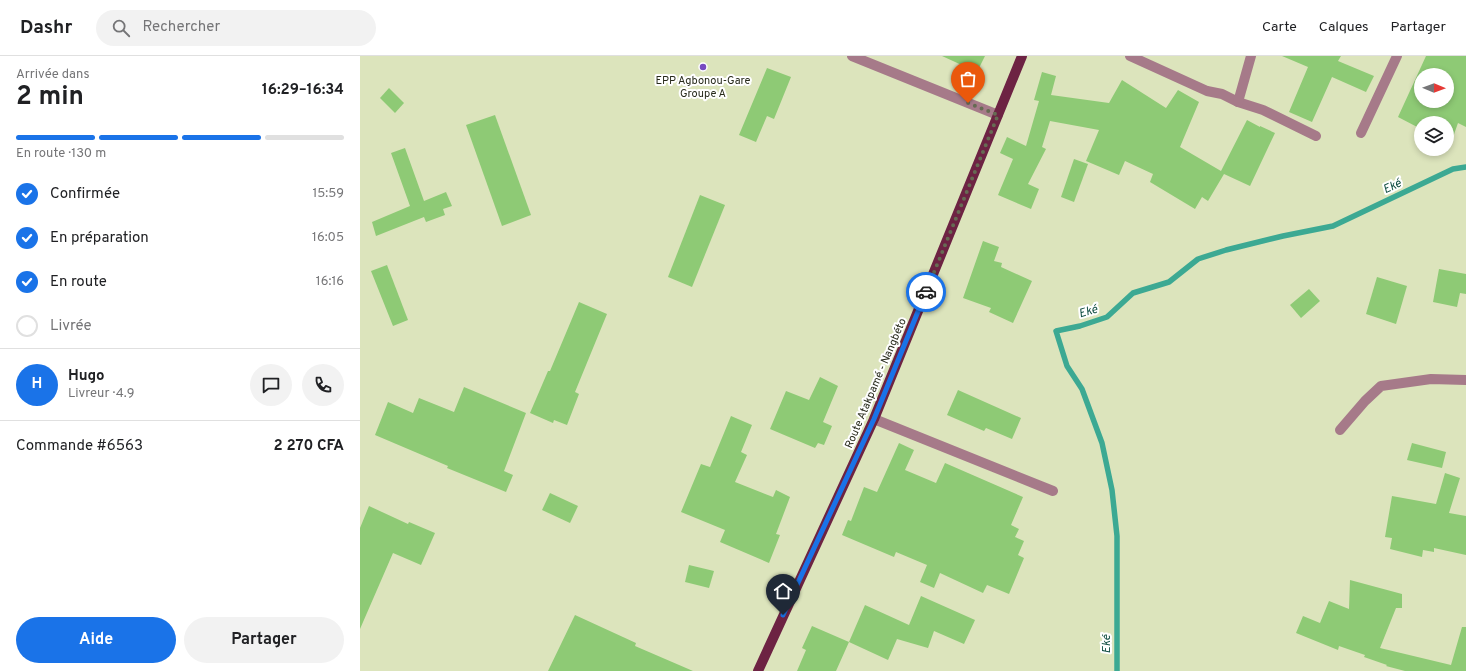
<!DOCTYPE html>
<html lang="fr">
<head>
<meta charset="utf-8">
<style>
	body { margin:0; font-family:Overpass,sans-serif; background:#f2f2f2; color:#202124; height:100vh; display:flex; flex-direction:column; font-size:15px; white-space:nowrap }
	* { box-sizing:border-box; margin:0 }
	p { font-size:13px; color:#757577 }
	.icon { flex:none; width:22px; height:22px; fill:none; stroke:currentColor; stroke-width:2; stroke-linecap:round; stroke-linejoin:round }
	.map { position:relative; flex:1; overflow:hidden }
	.drawer { display:flex; flex-direction:column; background:#fff; width:360px }
	.drawer>* { flex:none }
	.needle { width:26px; rotate:91deg }
	.fabs { position:absolute; left:1054px; top:12px; display:grid; gap:8px }
	.fabs a { display:grid; place-items:center; width:40px; height:40px; border-radius:50%; background:#fff; box-shadow:0 2px 6px #0003; font-size:20px }
	.pin { position:absolute; display:grid; place-items:center; width:34px; height:34px; color:#fff; margin:-41px -17px; border-radius:50% 50% 50% 0; rotate:-45deg; box-shadow:0 0 4px #0007 }
	.pin .icon { rotate:45deg }
	.courier { position:absolute; display:grid; place-items:center; width:40px; height:40px; margin:-20px; border:3px solid #1a73e8; border-radius:50%; background:#fff; color:#222; box-shadow:0 1px 5px #0007 }
	.headline em { font-style:normal; font-weight:700 }
	.headline div { display:flex; flex-direction:column-reverse }
	.headline { display:flex; align-items:center; justify-content:space-between; height:68px; padding:0 16px }
	h1 { font-size:26px; font-weight:700; line-height:30px }
	.bar { display:grid; grid-template-columns:repeat(4,1fr); gap:6px 4px; align-content:center; height:48px; padding:0 16px }
	.bar i { height:5px; border-radius:3px; background:#e0e0e0 }
	.bar .active { background:#1a73e8 }
	.bar p { grid-column:span 4 }
	.line { display:flex; align-items:center; gap:10px; padding:0 16px; border-top:1px solid #e0e0e0 }
	.line div { flex:1 }
	.round { display:grid; place-items:center; flex:none; width:42px; height:42px; border-radius:21px; background:#f2f2f2 }
	ol { padding:0 16px; list-style:none }
	li { display:flex; align-items:center; gap:12px; height:44px }
	li p { margin-inline-start:auto }
	li .icon { padding:4px; border-radius:50%; background:#1a73e8; color:#fff; stroke-width:4 }
	li:last-child { color:#757577 }
	li i { width:22px; height:22px; border:2px solid #e0e0e0; border-radius:50% }
	.action { display:flex; gap:8px; margin-top:auto; padding:8px 16px }
	.action a { flex:1; height:46px; border-radius:24px; background:#1a73e8; color:#fff; font-size:16px; font-weight:700; line-height:46px; text-align:center }
	.action a+a { background:#f2f2f2; color:#202124 }
	header { display:flex; align-items:center; gap:24px; box-sizing:border-box; height:56px; padding:0 20px; background:#fff; border-bottom:1px solid #e0e0e0 }
	header strong { font-size:19px }
	nav { display:flex; gap:22px; margin-inline-start:auto; font-size:14px }
	.search { width:280px; height:36px; background:#f2f2f2; display:flex; align-items:center; gap:10px; box-sizing:border-box; padding:0 14px; border-radius:22px; color:#757577; font-size:15px }
	main { display:flex; flex:1; min-height:0 }
	.map>svg:first-child { display:block }
	.lines { fill:none; stroke-linecap:round; stroke-linejoin:round }
	.stream { stroke:#3ca993; stroke-width:5.5 }
	.building { fill:#8eca75; fill-rule:evenodd }
	.minor { stroke:#a67a89; stroke-width:10 }
	.major { stroke:#6d2343; stroke-width:10 }
	.done { stroke:#666b53; stroke-width:4; stroke-dasharray:0 7.2 }
	.route { stroke:#1a73e8; stroke-width:5 }
	.poi-dot { fill:#7649c1; stroke:#fff; stroke-width:1.5 }
	.labels { text-anchor:middle; stroke-width:4; stroke-linejoin:round; paint-order:stroke }
	.poi-label { font-size:11px; fill:#272a1b; stroke:#fff }
	.street-label { font-size:11px; fill:#272a1b; stroke:#fff }
	.water-label { font-size:12px; font-style:italic; fill:#114e43; stroke:#fff }
</style>
</head>
<body>
<header>
<strong>Dashr</strong>
<div class="search"><svg class="icon" aria-label="search" viewBox="0 0 24 24"><circle cx="10" cy="10" r="6"/><path d="M15 15l6 6"/></svg>Rechercher</div>
<nav><a>Carte</a><a>Calques</a><a>Partager</a></nav>
</header>
<main>
<section class="drawer">
<div class="headline"><div><h1>2 min</h1><p>Arrivée dans</p></div><em>16:29–16:34</em></div>
<div class="bar"><i class="active"></i><i class="active"></i><i class="active"></i><i></i><p>En route · 130 m</p></div>
<ol>
<li><svg class="icon" aria-label="check" viewBox="0 0 24 24"><path d="M5 12l5 5 9-10"/></svg>Confirmée<p>15:59</p></li>
<li><svg class="icon" aria-label="check" viewBox="0 0 24 24"><path d="M5 12l5 5 9-10"/></svg>En préparation<p>16:05</p></li>
<li><svg class="icon" aria-label="check" viewBox="0 0 24 24"><path d="M5 12l5 5 9-10"/></svg>En route<p>16:16</p></li>
<li><i></i>Livrée</li>
</ol>
<div class="line" style="height:72px"><b class="round" style="background:#1a73e8;color:#fff">H</b><div><b>Hugo</b><p>Livreur · 4.9</p></div><a class="round"><svg class="icon" aria-label="chat" viewBox="0 0 24 24"><path d="M4 5h16v11H9l-5 4z"/></svg></a><a class="round"><svg class="icon" aria-label="phone" viewBox="0 0 24 24"><path d="M5 4h4l2 5-3 2q2 4 5 5l2-3 5 2v4C11 20 4 13 5 4z"/></svg></a></div>
<div class="line" style="height:52px"><div>Commande #6563</div><b>2 270 CFA</b></div>
<div class="action"><a>Aide</a><a>Partager</a></div>
</section>
<div class="map">
<svg width="1106" height="615" viewBox="0 0 1106 615">
	<rect width="100%" height="100%" fill="#dce4bc"/>
	<g class="lines">
		<path class="stream" d="M 757,615 L 757,480 L 752,434 L 742,387 L 722,333 L 707,310 L 696,275 L 720,270 L 747,261 L 773,237 L 809,226 L 838,203 L 866,194 L 923,180 L 973,170 L 1093,113 L 1106,111"/>
	</g>
	<g class="building">
		<path d="M 582,0 L 625,0 L 617,16 Z"/>
		<path d="M 922,0 L 981,0 L 978,5 L 1014,20 L 1006,36 L 972,21 L 952,66 L 929,56 L 948,11 Z"/>
		<path d="M 1066,0 L 1106,0 L 1106,71 L 1098,67 L 1092,84 L 1087,82 L 1087,67 L 1061,67 L 1061,73 L 1038,61 ZM 1061,19 L 1087,19 L 1087,45 L 1061,45 Z"/>
		<path d="M 407,12 L 431,21 L 414,63 L 407,60 L 396,86 L 379,79 Z"/>
		<path d="M 682,16 L 696,20 L 691,39 L 749,47 L 762,24 L 806,52 L 818,34 L 839,46 L 820,91 L 861,115 L 887,64 L 900,71 L 900,70 L 915,77 L 890,130 L 864,118 L 848,145 L 842,141 L 835,153 L 790,126 L 793,118 L 765,105 L 759,119 L 726,105 L 739,74 L 690,65 L 682,91 L 686,93 L 668,128 L 679,133 L 671,153 L 638,139 L 653,103 L 640,97 L 647,81 L 666,90 L 679,45 L 674,44 Z"/>
		<path d="M 29,32 L 44,47 L 35,57 L 20,42 Z"/>
		<path d="M 135,59 L 171,159 L 142,170 L 106,69 Z"/>
		<path d="M 45,92 L 64,145 L 86,136 L 92,150 L 83,153 L 85,159 L 66,166 L 64,161 L 16,180 L 12,166 L 50,150 L 31,97 Z"/>
		<path d="M 714,103 L 728,108 L 714,146 L 701,141 Z"/>
		<path d="M 340,139 L 365,149 L 332,231 L 308,221 Z"/>
		<path d="M 623,185 L 639,191 L 634,205 L 642,207 L 641,211 L 672,225 L 653,267 L 629,256 L 631,252 L 603,242 Z"/>
		<path d="M 27,209 L 48,264 L 33,270 L 11,215 Z"/>
		<path d="M 1079,213 L 1106,218 L 1106,238 L 1100,237 L 1097,251 L 1073,246 Z"/>
		<path d="M 1017,221 L 1047,230 L 1036,268 L 1006,258 Z"/>
		<path d="M 949,233 L 960,245 L 941,262 L 930,249 Z"/>
		<path d="M 219,246 L 247,258 L 215,336 L 219,338 L 207,369 L 194,364 L 193,367 L 170,357 L 188,315 L 190,315 Z"/>
		<path d="M 460,321 L 478,330 L 463,366 L 472,370 L 464,389 L 458,387 L 455,392 L 410,373 L 426,335 L 449,344 Z"/>
		<path d="M 104,331 L 166,357 L 144,415 L 153,419 L 146,436 L 87,412 L 88,410 L 15,379 L 28,346 L 53,357 L 59,342 L 94,356 Z"/>
		<path d="M 598,334 L 661,362 L 652,383 L 626,372 L 624,375 L 587,359 Z"/>
		<path d="M 371,360 L 392,369 L 381,396 L 387,399 L 375,426 L 413,441 L 416,434 L 430,441 L 416,478 L 420,479 L 409,507 L 360,486 L 365,474 L 321,456 L 341,408 L 350,411 Z"/>
		<path d="M 539,387 L 554,394 L 545,414 L 576,427 L 585,407 L 663,441 L 651,469 L 659,473 L 655,481 L 664,485 L 658,499 L 664,502 L 649,538 L 627,529 L 623,537 L 580,517 L 574,532 L 560,526 L 567,509 L 536,496 L 534,501 L 482,479 L 488,464 L 491,465 L 504,431 L 517,436 Z"/>
		<path d="M 1052,387 L 1086,396 L 1082,412 L 1047,404 Z"/>
		<path d="M 1085,417 L 1100,422 L 1089,457 L 1106,460 L 1106,499 L 1074,492 L 1074,496 L 1063,494 L 1062,501 L 1030,493 L 1032,482 L 1025,481 L 1032,440 L 1076,448 Z"/>
		<path d="M 190,437 L 218,450 L 210,467 L 182,454 Z"/>
		<path d="M 9,450 L 48,468 L 49,466 L 75,477 L 61,509 L 33,497 L 0,573 L 0,472 Z"/>
		<path d="M 329,509 L 354,515 L 349,532 L 325,526 Z"/>
		<path d="M 990,524 L 1042,538 L 1042,552 L 1036,552 L 1020,592 L 1091,609 L 1102,571 L 1106,571 L 1106,615 L 1045,615 L 1026,610 L 1027,609 L 1004,601 L 1005,599 L 979,590 L 978,594 L 936,577 L 943,560 L 960,567 L 969,545 L 989,553 Z"/>
		<path d="M 561,540 L 615,564 L 604,588 L 574,575 L 568,592 L 537,583 L 528,604 L 489,586 L 505,549 L 549,569 Z"/>
		<path d="M 215,559 L 276,587 L 275,590 L 333,615 L 188,615 Z"/>
		<path d="M 452,570 L 489,586 L 476,615 L 437,615 L 446,594 L 442,592 Z"/>
	</g>
	<g class="lines">
		<g class="minor">
			<path d="M 492,0 L 638,59"/>
			<path d="M 770,0 L 847,35 L 862,38 L 878,46 L 903,54 L 956,80"/>
			<path d="M 878,46 L 891,0"/>
			<path d="M 1001,77 L 1037,0"/>
			<path d="M 514,363 L 693,435"/>
			<path d="M 980,374 L 1005,345 L 1021,330 L 1071,323 L 1106,324"/>
		</g>
		<path class="major" d="M 398,615 L 514,363 L 662,0"/>
	</g>
	<g class="lines">
		<path class="done" d="M 566,236 L 638,59 L 608,47"/>
		<path class="route" d="M 423,559 L 514,363 L 566,236"/>
	</g>
	<circle class="poi-dot" cx="343" cy="11" r="4"/>
	<g class="labels">
		<g class="poi-label">
			<text x="343" y="28">EPP Agbonou-Gare<tspan x="343" dy="13">Groupe A</tspan></text>
		</g>
		<g class="street-label">
			<text transform="translate(515 327) rotate(-67)" y="4">Route Atakpamé - Nangbéto</text>
		</g>
		<g class="water-label">
			<text transform="translate(1032 130) rotate(-25)" y="4">Eké</text>
			<text transform="translate(728 255) rotate(-16)" y="4">Eké</text>
			<text transform="translate(746 588) rotate(-90)" y="4">Eké</text>
		</g>
	</g>
</svg>
<div class="fabs">
<a><svg class="needle" viewBox="-14 -14 28 28"><path d="M0-13l5 13h-10z" fill="#e53935"/><path d="M0 13l5-13h-10z" fill="#757577"/></svg></a>
<a><svg class="icon" aria-label="layers" viewBox="0 0 24 24"><path d="M12 4l9 5-9 5-9-5zM3 14l9 5 9-5"/></svg></a>
</div>
<div class="pin" style="left:608px;top:47px;background:#ea580c"><svg class="icon" aria-label="bag" viewBox="0 0 24 24"><path d="M5 8h14l-1 12H6zM9 8a3 3 0 0 1 6 0"/></svg></div>
<div class="pin" style="left:423px;top:559px;background:#1f2937"><svg class="icon" aria-label="home" viewBox="0 0 24 24"><path d="M3 11l9-7 9 7M6 9v11h12V9"/></svg></div>
<div class="courier" style="left:566px;top:236px"><svg class="icon" aria-label="car" viewBox="0 0 24 24"><path d="M5 17H2v-5l4-1 3-4h7l3 4 3 1v5h-3M9 17h6M6 11h13"/><circle cx="7" cy="17" r="2"/><circle cx="17" cy="17" r="2"/></svg></div>
</div>
</main>
</body>
</html>
